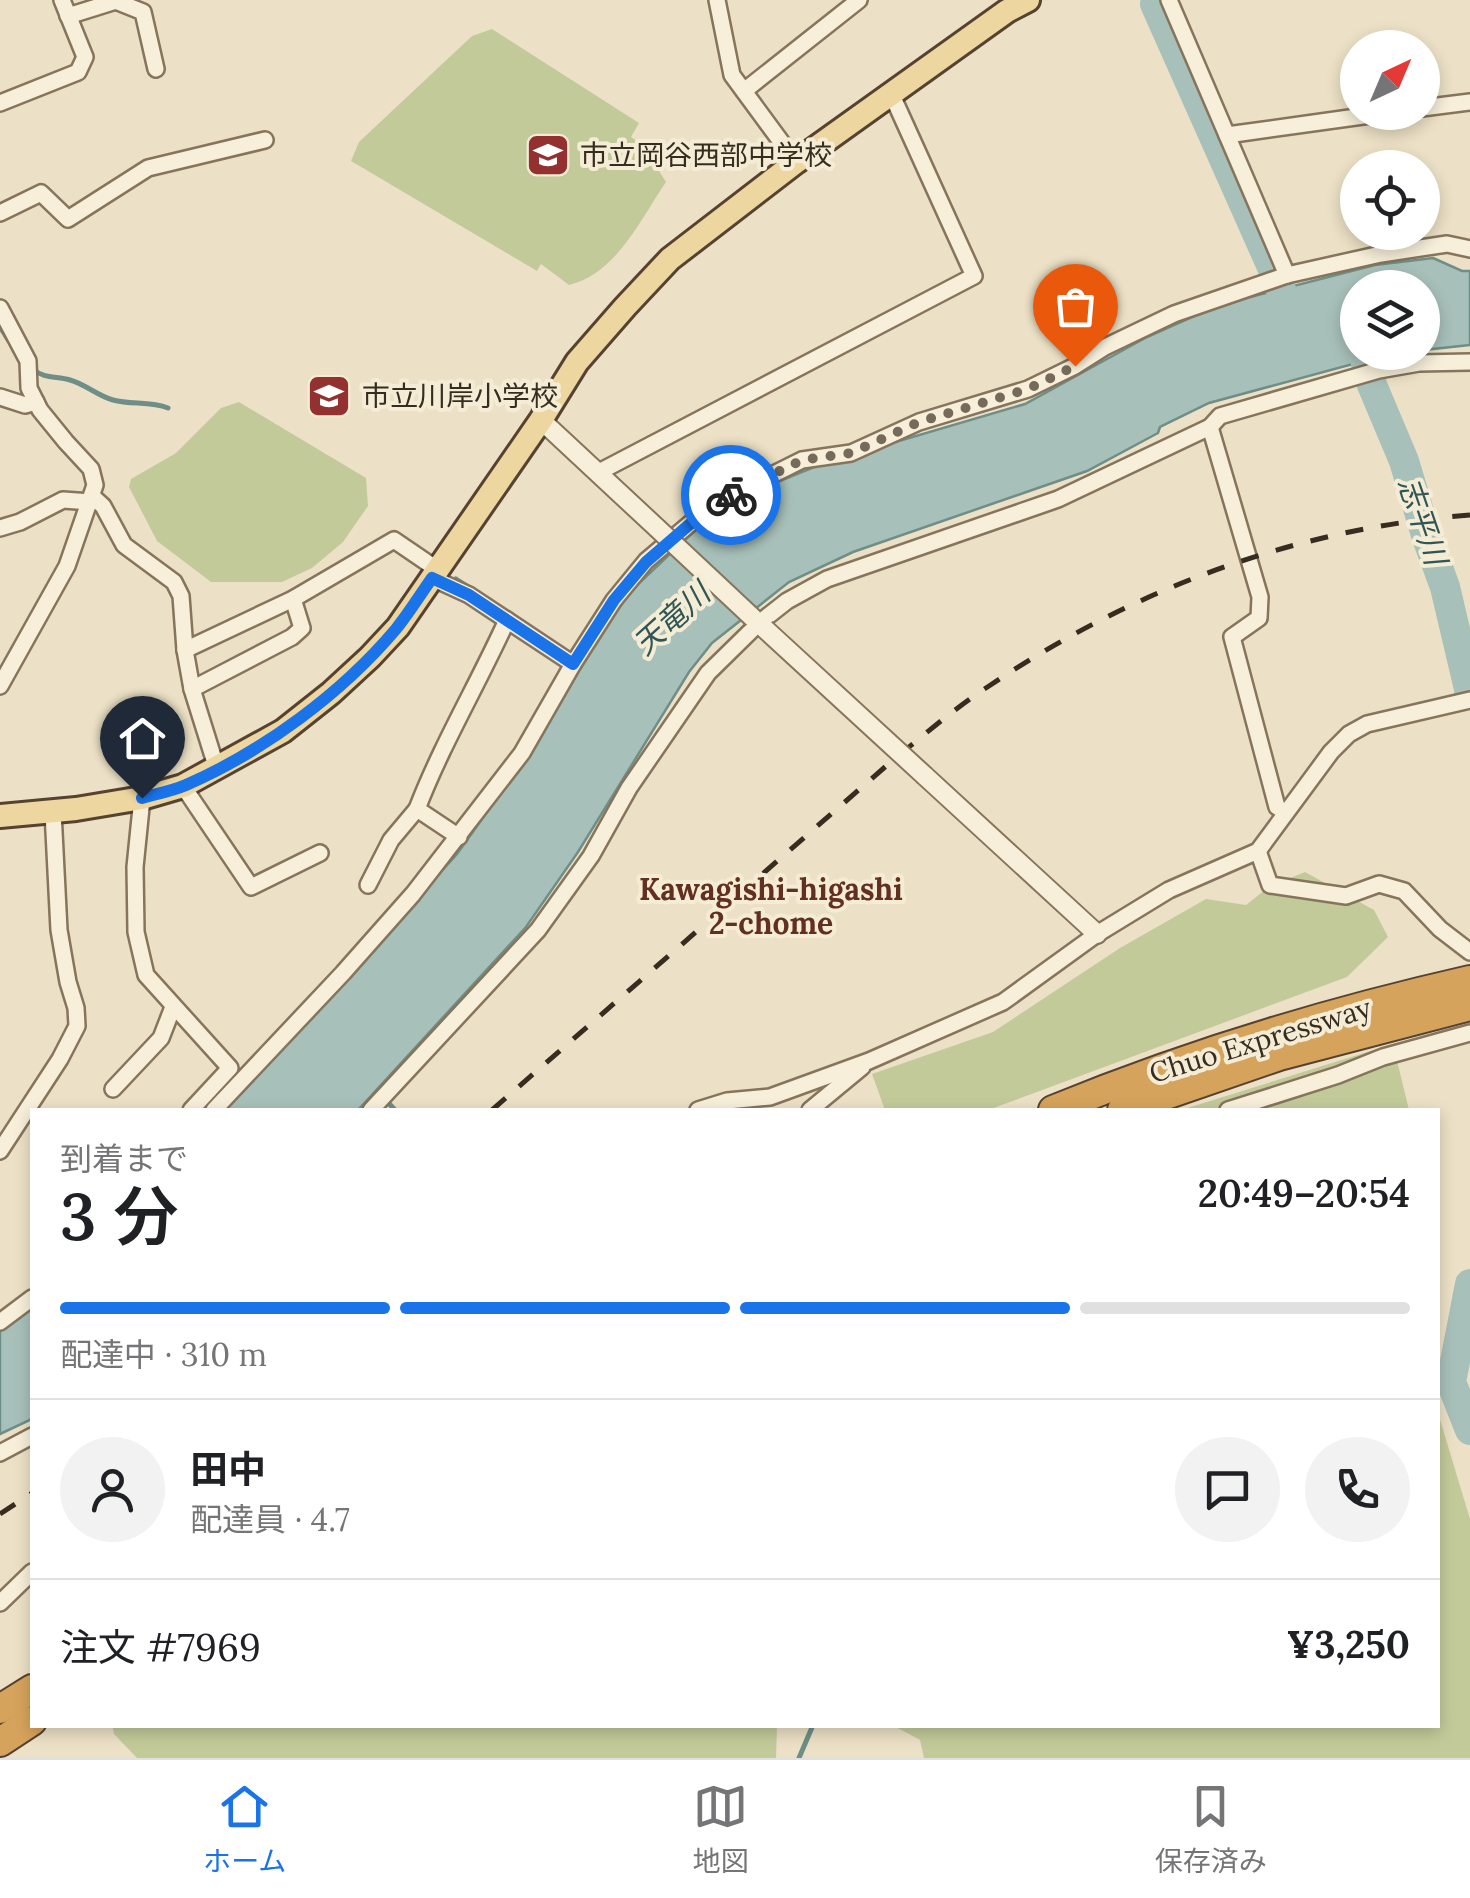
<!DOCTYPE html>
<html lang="ja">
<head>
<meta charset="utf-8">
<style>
	body { margin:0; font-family:Lora,"Noto Sans JP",serif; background:#f2f2f2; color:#202124; height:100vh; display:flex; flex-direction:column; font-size:38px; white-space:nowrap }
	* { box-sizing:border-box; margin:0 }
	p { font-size:32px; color:#757577 }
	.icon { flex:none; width:55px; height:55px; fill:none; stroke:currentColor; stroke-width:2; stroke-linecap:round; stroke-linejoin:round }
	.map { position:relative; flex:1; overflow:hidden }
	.side { position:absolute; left:30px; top:1108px; width:1410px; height:620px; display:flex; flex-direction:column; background:#fff; border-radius:0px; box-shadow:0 5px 15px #0003 }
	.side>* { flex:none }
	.needle { width:65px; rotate:44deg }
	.buttons { position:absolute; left:1340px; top:30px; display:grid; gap:20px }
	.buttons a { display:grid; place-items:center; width:100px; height:100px; border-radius:50%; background:#fff; box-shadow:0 5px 15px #0003; font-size:50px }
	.pin { position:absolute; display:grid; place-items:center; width:85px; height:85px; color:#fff; margin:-102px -42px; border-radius:50% 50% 50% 0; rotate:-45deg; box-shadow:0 0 10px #0007 }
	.pin .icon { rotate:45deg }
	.courier { position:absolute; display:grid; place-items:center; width:100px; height:100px; margin:-50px; border:8px solid #1a73e8; border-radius:50%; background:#fff; color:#222; box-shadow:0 2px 12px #0007 }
	.overview em { font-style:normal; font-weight:600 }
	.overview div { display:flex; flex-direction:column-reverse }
	.overview { display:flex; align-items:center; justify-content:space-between; height:170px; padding:0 30px }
	h1 { font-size:65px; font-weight:600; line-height:75px }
	.bar { display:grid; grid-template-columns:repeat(4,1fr); gap:15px 10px; align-content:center; height:120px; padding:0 30px }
	.bar i { height:12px; border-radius:8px; background:#e0e0e0 }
	.bar .active { background:#1a73e8 }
	.bar p { grid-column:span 4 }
	.line { display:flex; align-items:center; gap:25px; padding:0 30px; border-top:2px solid #e0e0e0 }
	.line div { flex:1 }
	.round { display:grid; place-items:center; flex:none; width:105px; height:105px; border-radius:52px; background:#f2f2f2 }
	.dock { display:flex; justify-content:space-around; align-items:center; height:140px; border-top:2px solid #e0e0e0; background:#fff; font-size:28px; color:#757577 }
	.dock a { display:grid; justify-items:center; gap:5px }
	.dock .active { color:#1a73e8 }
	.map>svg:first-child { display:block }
	.green { fill:#c3ca9a }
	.water { fill:#a7c0b9; stroke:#6e8e87; stroke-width:2.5 }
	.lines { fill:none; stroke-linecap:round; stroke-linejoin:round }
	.stream { stroke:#6e8e87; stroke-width:5 }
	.river { stroke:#a7c0b9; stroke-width:30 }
	.minor-casing { stroke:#86745d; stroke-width:20 }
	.tertiary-casing { stroke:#86745d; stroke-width:22 }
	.primary-casing { stroke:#554231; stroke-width:28 }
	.motorway-casing { stroke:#554231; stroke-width:32 }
	.minor { stroke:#f7efd9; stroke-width:15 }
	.tertiary { stroke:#f7efd9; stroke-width:18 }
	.primary { stroke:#edd6a0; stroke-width:22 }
	.motorway { stroke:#d6a35c; stroke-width:28 }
	.rail { stroke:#372c20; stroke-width:5; stroke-dasharray:18 18; stroke-linecap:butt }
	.tertiary-bridge-casing { stroke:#86745d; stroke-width:22; stroke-linecap:butt }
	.tertiary-bridge { stroke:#f7efd9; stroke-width:18 }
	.done { stroke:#766b5a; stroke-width:10; stroke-dasharray:0 18 }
	.route { stroke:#1a73e8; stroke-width:12 }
	.labels { text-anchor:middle; stroke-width:8; stroke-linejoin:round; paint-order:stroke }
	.poi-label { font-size:28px; fill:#372c20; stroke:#f4ecd5; text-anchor:start }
	.street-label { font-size:28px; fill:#372c20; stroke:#f4ecd5 }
	.water-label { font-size:30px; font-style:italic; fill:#305655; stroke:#f4ecd5 }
	.neighbourhood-label { font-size:30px; font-weight:bold; fill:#623021; stroke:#f4ecd5 }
</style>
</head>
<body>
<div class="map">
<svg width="1470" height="1758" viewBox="0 0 1470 1758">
	<rect width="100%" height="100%" fill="#ece1c6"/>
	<g class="green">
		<path d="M 492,29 L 639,123 L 631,137 L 643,145 L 666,182 C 640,220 617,273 569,285 L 541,264 L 537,271 L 351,161 L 359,142 L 472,36 Z"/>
		<path d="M 239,402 L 366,478 L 368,506 L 343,542 L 312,568 L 282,582 L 211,582 L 157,541 L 129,487 L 131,479 L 176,453 L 221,408 Z"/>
		<path d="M 1305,872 L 1374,910 L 1388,937 L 1347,977 L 988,1110 L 885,1110 L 872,1074 L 993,1032 L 1120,948 L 1206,899 L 1246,905 L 1270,886 Z"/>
		<path d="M 1393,1044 L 1409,1110 L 1181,1110 Z"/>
		<path d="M 1438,1413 L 1470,1519 L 1470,1758 L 924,1758 L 920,1740 L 892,1725 L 1438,1725 Z"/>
		<path d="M 112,1725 L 777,1725 L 777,1726 L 776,1758 L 137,1758 L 114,1734 Z"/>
	</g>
	<g class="water">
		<path d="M 1433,258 L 1462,271 L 1470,271 L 1470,345 L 1423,350 L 1422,288 L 1358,288 L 1358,352 L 1403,353 L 1386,355 L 1209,403 L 1160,427 L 1158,433 L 1087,471 L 853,552 L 789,582 L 712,643 L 689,672 L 578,852 L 526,927 L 358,1110 L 225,1110 L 457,854 L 520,766 L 614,614 L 635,587 L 708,518 L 765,487 L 824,463 L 1025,404 L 1147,337 L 1219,305 L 1375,265 Z"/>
		<path d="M 32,1307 L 32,1419 L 0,1434 L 0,1329 Z"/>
	</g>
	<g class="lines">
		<g class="stream">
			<path d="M 0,327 L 9,341"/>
			<path d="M 33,369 C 44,379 56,376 70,380 C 85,384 98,396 113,400 C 131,405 150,401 168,408"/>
			<path d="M 456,579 L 470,588"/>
			<path d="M 383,1097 L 395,1110"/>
			<path d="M 799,1758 L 813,1725"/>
		</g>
		<g class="river">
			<path d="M 1155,4 L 1272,267 L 1295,326"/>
			<path d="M 1363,352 L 1372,385 L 1404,461 L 1426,535 L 1445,587 L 1470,693"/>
			<path d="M 1470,1284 L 1451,1382 L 1470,1430"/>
		</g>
		<g class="minor-casing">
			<g id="minor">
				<path d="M 717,0 L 732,75 L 796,162"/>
				<path d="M 1169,0 L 1287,275"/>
				<path d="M 118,2 L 143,12 L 156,69"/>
				<path d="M 68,16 L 119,0"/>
				<path d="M 744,91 L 859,0"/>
				<path d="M 0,103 L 78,72 L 85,57 L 62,0"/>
				<path d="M 1422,108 L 1470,102"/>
				<path d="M 1227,135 L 1392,112"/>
				<path d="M 0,213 L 41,193 L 68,219 L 148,168 L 265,140"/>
				<path d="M 0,308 L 28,361 L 29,388 L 40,410 L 66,442 L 91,469 L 95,485 L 67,566 L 0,686"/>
				<path d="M 0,397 L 25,405 L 36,402"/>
				<path d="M 1210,427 L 1260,597 L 1259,618 L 1232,637 L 1277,807 L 1285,812"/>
				<path d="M 599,472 L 974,276 L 891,93"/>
				<path d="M 92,496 L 103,506 L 124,545 L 174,582 L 181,596 L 185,650 L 192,689 L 217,769"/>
				<path d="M 0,528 L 20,522 L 63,500 L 91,502"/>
				<path d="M 432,578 L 469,595 L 573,664 L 614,600 L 646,561 L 712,505 L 802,460 L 851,453 L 919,422 L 1028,389 L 1075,366 L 1105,347 L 1174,314 L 1287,275 L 1381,254 L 1447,244 L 1470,249"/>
				<path d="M 185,650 L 293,599 L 394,540 L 438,570"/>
				<path d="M 192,689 L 292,637 L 302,628 L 293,599"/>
				<path d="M 183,786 L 251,887 L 320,853"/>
				<path d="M 142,798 L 135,867 L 136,932 L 146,975 L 230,1068 L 191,1110"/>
				<path d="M 459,837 L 417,809 C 442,744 478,684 507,620"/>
				<path d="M 1258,851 L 1270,885 L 1346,896 L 1379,884 L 1404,891 L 1440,929 L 1470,952"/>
				<path d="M 368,885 L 391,840 L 417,809"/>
				<path d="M 113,1089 L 161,1038 L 173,1007"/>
				<path d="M 214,1110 L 343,973 L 413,894 L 522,753 L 573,664"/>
				<path d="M 371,1110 L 538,930 L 591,856 L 629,788 L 708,673 L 759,623 L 787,601 L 827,579 L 1058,499 L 1210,427 L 1220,416 L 1379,370 L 1419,363 L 1470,362"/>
				<path d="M 698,1110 L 727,1101 L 770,1097 L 869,1061 L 1003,1002 L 1097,934 L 1169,890 L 1258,851 L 1331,752 L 1349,734 L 1367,724 L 1470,700"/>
				<path d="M 810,1110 L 862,1067"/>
				<path d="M 1228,1110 L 1338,1075 L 1383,1057 L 1470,1033"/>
				<path d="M 0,1151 L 60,1059 L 77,1026 L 76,1008 L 68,982 L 59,930 L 53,812"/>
				<path d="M 0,1322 L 32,1298"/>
				<path d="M 0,1453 L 32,1436"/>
				<path d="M 0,1603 L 32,1572"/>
			</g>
		</g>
		<g class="tertiary-casing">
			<g id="tertiary">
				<path d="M 541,420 L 657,528"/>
				<path d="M 925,776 L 1097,934"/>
			</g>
		</g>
		<g class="primary-casing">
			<path id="primary" d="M 0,816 L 76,809 L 142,798 L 183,786 L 283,731 L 331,693 L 370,657 L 398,627 L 541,420 L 577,362 L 625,307 L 670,259 L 796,162 L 1007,11 L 1028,0"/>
		</g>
		<g class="motorway-casing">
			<g id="motorway">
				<path d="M 1053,1110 C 1187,1055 1329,1012 1470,980"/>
				<path d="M 1122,1110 L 1279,1056 L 1470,1006"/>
				<path d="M 0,1709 L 32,1689"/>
				<path d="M 0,1742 L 32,1721"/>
			</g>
		</g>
		<use href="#minor" class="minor"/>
		<use href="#tertiary" class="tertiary"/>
		<use href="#primary" class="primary"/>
		<use href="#motorway" class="motorway"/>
		<g class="rail">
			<path d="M 492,1110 L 893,760 C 924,735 955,708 989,686 C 1133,589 1297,528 1470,515"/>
			<path d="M 0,1514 L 32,1493"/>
		</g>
		<g class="tertiary-bridge-casing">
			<g id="tertiary-bridge">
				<path d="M 657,528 L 753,618"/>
				<path d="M 765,629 L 925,776"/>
			</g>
		</g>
		<use href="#tertiary-bridge" class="tertiary-bridge"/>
	</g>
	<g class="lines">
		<path class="done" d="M 731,495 L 802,460 L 851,453 L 919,422 L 1028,389 L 1075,366"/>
		<path class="route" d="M 142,798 C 156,794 172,791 186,785 C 264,751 342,693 396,629 C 409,613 420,595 432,578 L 469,595 L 573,664 L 614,600 L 646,562 L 712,505 L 731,495"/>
	</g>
	<defs>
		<g id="school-square" transform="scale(2.25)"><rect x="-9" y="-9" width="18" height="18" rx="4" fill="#923130" stroke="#f4ecd5"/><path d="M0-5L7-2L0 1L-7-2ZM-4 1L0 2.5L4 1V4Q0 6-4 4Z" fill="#fff"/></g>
	</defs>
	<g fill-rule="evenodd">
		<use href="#school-square" x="548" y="155"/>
		<use href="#school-square" x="329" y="396"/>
	</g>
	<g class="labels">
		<g class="poi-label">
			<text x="580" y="165">市立岡谷西部中学校</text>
			<text x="362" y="406">市立川岸小学校</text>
		</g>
		<g class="street-label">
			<text transform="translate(1260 1040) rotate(-17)" y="10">Chuo Expressway</text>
		</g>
		<g class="water-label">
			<text transform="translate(1422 521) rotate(71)" y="10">志平川</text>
			<text transform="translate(672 619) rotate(-42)" y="10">天竜川</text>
		</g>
		<g class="neighbourhood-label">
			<text x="771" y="900">Kawagishi-higashi<tspan x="771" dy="34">2-chome</tspan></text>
		</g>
	</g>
</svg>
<div class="buttons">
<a><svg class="needle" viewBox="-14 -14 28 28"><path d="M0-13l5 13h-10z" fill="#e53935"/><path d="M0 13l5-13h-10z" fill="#757577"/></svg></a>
<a><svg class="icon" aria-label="locate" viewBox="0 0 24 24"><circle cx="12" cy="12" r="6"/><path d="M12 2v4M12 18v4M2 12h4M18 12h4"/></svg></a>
<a><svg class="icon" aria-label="layers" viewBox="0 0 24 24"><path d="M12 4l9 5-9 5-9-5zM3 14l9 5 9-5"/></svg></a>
</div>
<div class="pin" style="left:1075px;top:366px;background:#ea580c"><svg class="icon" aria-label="bag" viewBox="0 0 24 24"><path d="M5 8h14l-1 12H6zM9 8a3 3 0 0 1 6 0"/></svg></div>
<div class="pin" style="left:142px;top:798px;background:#1f2937"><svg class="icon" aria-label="home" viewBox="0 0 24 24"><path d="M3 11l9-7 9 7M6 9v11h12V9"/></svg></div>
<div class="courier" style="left:731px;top:495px"><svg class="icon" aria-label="bike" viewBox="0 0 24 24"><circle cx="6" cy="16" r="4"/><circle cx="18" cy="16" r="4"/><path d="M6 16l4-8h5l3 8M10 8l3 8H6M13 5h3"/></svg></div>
<section class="side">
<div class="overview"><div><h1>3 分</h1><p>到着まで</p></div><em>20:49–20:54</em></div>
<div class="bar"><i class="active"></i><i class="active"></i><i class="active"></i><i></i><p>配達中 · 310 m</p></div>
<div class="line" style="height:180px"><a class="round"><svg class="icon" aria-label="person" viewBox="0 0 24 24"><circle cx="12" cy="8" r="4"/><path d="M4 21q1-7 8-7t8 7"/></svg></a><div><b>田中</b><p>配達員 · 4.7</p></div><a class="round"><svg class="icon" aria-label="chat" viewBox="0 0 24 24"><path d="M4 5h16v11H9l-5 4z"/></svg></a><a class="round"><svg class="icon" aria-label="phone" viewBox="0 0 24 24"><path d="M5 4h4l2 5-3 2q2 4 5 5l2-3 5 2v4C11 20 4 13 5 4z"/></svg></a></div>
<div class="line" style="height:130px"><div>注文 #7969</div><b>¥3,250</b></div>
</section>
</div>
<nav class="dock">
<a class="active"><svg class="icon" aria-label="home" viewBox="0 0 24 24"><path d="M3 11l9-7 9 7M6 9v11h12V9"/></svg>ホーム</a>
<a><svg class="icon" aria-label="map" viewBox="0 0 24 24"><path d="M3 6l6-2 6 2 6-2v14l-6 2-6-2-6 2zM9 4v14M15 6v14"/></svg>地図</a>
<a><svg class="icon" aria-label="saved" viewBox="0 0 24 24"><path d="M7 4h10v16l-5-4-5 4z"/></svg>保存済み</a>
</nav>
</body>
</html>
